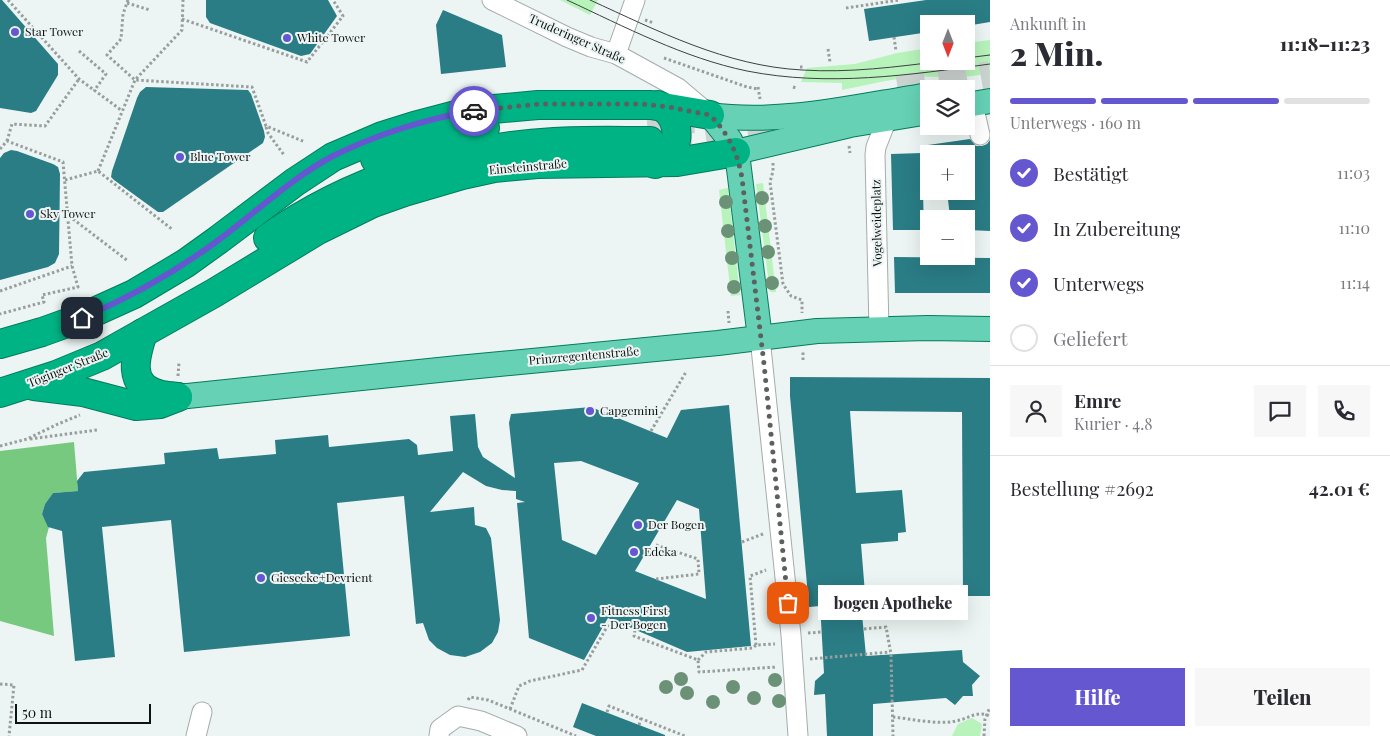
<!DOCTYPE html>
<html lang="de">
<head>
<meta charset="utf-8">
<style>
	body { margin:0; font-family:"Playfair Display",serif; background:#f7f7f7; color:#2b2b33; height:100vh; display:flex; flex-direction:column; font-size:19px; white-space:nowrap }
	* { box-sizing:border-box; margin:0 }
	p { font-size:16px; color:#7c7c81 }
	.icon { flex:none; width:28px; height:28px; fill:none; stroke:currentColor; stroke-width:2; stroke-linecap:round; stroke-linejoin:round }
	.map { position:relative; flex:1; overflow:hidden }
	.sheet { display:flex; flex-direction:column; background:#fff; width:400px }
	.sheet>* { flex:none }
	.needle { width:32px; rotate:180deg }
	.buttons { position:absolute; left:920px; top:15px; display:grid; gap:10px }
	.buttons a { display:grid; place-items:center; width:55px; height:55px; border-radius:0px; background:#fff; box-shadow:0 5px 20px #0002; font-size:25px }
	.scale { position:absolute; left:15px; bottom:12px; width:136px; box-sizing:border-box; padding-left:5px; border:2px solid #0f1211; border-top:0; font-size:14px; line-height:18px; white-space:nowrap; color:#0f1211; -webkit-text-stroke:4px #ecf5f3; paint-order:stroke }
	.pin { position:absolute; display:grid; place-items:center; width:42px; height:42px; color:#fff; margin:-21px; border-radius:10px; box-shadow:0 2px 8px #0006 }
	.courier { position:absolute; display:grid; place-items:center; width:50px; height:50px; margin:-25px; border:4px solid #6557d0; border-radius:50%; background:#fff; color:#222; box-shadow:0 1px 6px #0007 }
	.bubble { position:absolute; height:35px; border-radius:0px; background:#fff; box-shadow:0 5px 20px #0002; font-size:16px; font-weight:800; line-height:35px; text-align:center }
	.overview em { font-style:normal; font-weight:800 }
	.overview div { display:flex; flex-direction:column-reverse }
	.overview { display:flex; align-items:center; justify-content:space-between; height:85px; padding:0 20px }
	h1 { font-size:32px; font-weight:800; line-height:38px }
	.bar { display:grid; grid-template-columns:repeat(4,1fr); gap:8px 5px; align-content:center; height:60px; padding:0 20px }
	.bar i { height:6px; border-radius:4px; background:#e1e1e2 }
	.bar .on { background:#6557d0 }
	.bar p { grid-column:span 4 }
	.line { display:flex; align-items:center; gap:12px; padding:0 20px; border-top:1px solid #e1e1e2 }
	.line div { flex:1 }
	.round { display:grid; place-items:center; flex:none; width:52px; height:52px; border-radius:0px; background:#f7f7f7 }
	ol { padding:0 20px; list-style:none }
	li { display:flex; align-items:center; gap:15px; height:55px }
	li p { margin-inline-start:auto }
	li .icon { padding:5px; border-radius:50%; background:#6557d0; color:#fff; stroke-width:4 }
	li:last-child { color:#7c7c81 }
	li i { width:28px; height:28px; border:2px solid #e1e1e2; border-radius:50% }
	.cta { display:flex; gap:10px; margin-top:auto; padding:10px 20px }
	.cta a { flex:1; height:58px; border-radius:0px; background:#6557d0; color:#fff; font-size:20px; font-weight:800; line-height:58px; text-align:center }
	.cta a+a { background:#f7f7f7; color:#2b2b33 }
	main { display:flex; flex:1; min-height:0 }
	.map>svg:first-child { display:block }
	.green { fill:#b7f3bb }
	.forest { fill:#78c980 }
	.building { fill:#2a7c85; fill-rule:evenodd }
	.lines { fill:none; stroke-linecap:round; stroke-linejoin:round }
	.highway-tunnel { stroke:#cbd3d1; stroke-width:28; stroke-dasharray:28 14; stroke-linecap:butt }
	.minor-casing { stroke:#a4adab; stroke-width:21 }
	.major-casing { stroke:#057b5c; stroke-width:26 }
	.highway-casing { stroke:#057b5c; stroke-width:30 }
	.path { stroke:#989e9d; stroke-width:3; stroke-dasharray:2.5 2.5; stroke-linecap:butt }
	.minor { stroke:#fff; stroke-width:19 }
	.major { stroke:#66d1b5; stroke-width:24 }
	.highway { stroke:#00b384; stroke-width:28 }
	.tram { stroke:#3d4140; stroke-width:1 }
	.tree { fill:#6b9177 }
	.done { stroke:#5c6160; stroke-width:5; stroke-dasharray:0 9 }
	.route { stroke:#6557d0; stroke-width:6 }
	.poi-dot { fill:#6557d0; stroke:#ecf5f3; stroke-width:2 }
	.labels { text-anchor:middle; stroke-width:4; stroke-linejoin:round; paint-order:stroke }
	.poi-label { font-size:12px; fill:#0f1211; stroke:#ecf5f3; text-anchor:start }
	.street-label { font-size:12px; fill:#0f1211; stroke:#ecf5f3 }
</style>
</head>
<body>
<main>
<div class="map">
<svg width="990" height="736" viewBox="0 0 990 736">
	<rect width="100%" height="100%" fill="#ecf5f3"/>
	<g class="green">
		<path d="M 560,0 L 598,0 L 590,15 Z"/>
		<path d="M 990,40 L 990,73 C 967,79 943,76 919,77 C 894,78 867,85 842,90 L 842,83 L 801,82 L 807,68 L 855,64 L 897,53 L 929,48 L 929,61 L 966,61 L 966,43 Z"/>
		<path d="M 763,183 L 776,292 L 770,292 L 756,184 Z"/>
		<path d="M 728,188 L 740,295 L 731,296 L 719,190 Z"/>
		<path d="M 972,718 L 982,724 L 980,736 L 952,736 L 958,724 Z"/>
	</g>
	<path class="forest" d="M 74,442 L 78,491 L 53,493 L 45,504 L 42,514 L 49,527 L 46,538 L 54,636 L 0,621 L 0,451 Z"/>
	<g class="building">
		<path d="M 0,0 L 2,0 L 58,64 L 58,75 L 36,111 L 31,113 L 0,108 Z"/>
		<path d="M 206,0 L 328,0 L 337,16 L 310,54 L 301,56 L 210,23 L 206,17 Z"/>
		<path d="M 926,0 L 990,0 L 990,22 L 966,26 L 966,24 L 929,24 L 929,32 L 869,41 L 864,9 Z"/>
		<path d="M 443,10 L 502,35 L 506,67 L 441,74 L 436,25 Z"/>
		<path d="M 146,87 L 248,90 L 251,94 L 264,131 L 265,137 L 263,143 L 163,212 L 158,212 L 114,180 L 111,177 L 112,171 L 137,98 L 140,92 Z"/>
		<path d="M 970,139 L 976,146 L 982,146 L 987,144 L 990,140 L 990,231 L 968,230 L 974,215 L 950,217 L 948,200 L 966,198 L 966,154 L 929,154 L 928,145 Z"/>
		<path d="M 11,150 L 17,151 L 53,164 L 58,167 L 60,174 L 59,254 L 55,263 L 48,267 L 0,280 L 0,158 L 4,153 Z"/>
		<path d="M 922,153 L 924,230 L 893,230 L 891,154 Z"/>
		<path d="M 894,257 L 990,258 L 990,293 L 895,293 Z"/>
		<path d="M 790,377 L 990,378 L 990,596 L 963,596 L 962,412 L 850,411 L 856,493 L 902,490 L 906,532 L 898,533 L 898,541 L 861,544 L 865,593 L 860,593 L 866,656 L 962,650 L 963,662 L 980,676 L 972,685 L 973,696 L 963,696 L 955,705 L 946,698 L 873,704 L 873,736 L 827,736 L 825,694 L 814,695 L 815,681 L 824,673 L 821,621 L 820,606 L 809,607 L 790,396 Z"/>
		<path d="M 729,405 L 751,646 L 687,652 L 608,618 L 584,660 L 529,638 L 517,503 L 525,502 L 516,499 L 516,491 L 502,490 L 486,486 L 463,472 L 430,512 L 474,507 L 475,525 L 486,528 L 491,538 L 500,620 L 498,632 L 492,643 L 480,652 L 465,657 L 450,655 L 437,648 L 429,640 L 423,623 L 416,624 L 404,496 L 337,503 L 350,636 L 184,652 L 171,520 L 102,527 L 115,657 L 75,661 L 62,531 L 48,527 L 42,514 L 45,504 L 53,493 L 78,491 L 77,481 L 84,472 L 165,464 L 164,453 L 217,448 L 219,459 L 276,454 L 275,440 L 328,435 L 329,447 L 409,439 L 417,445 L 418,455 L 453,451 L 450,416 L 475,414 L 478,447 L 483,457 L 515,478 L 509,423 L 511,414 L 591,407 L 667,438 L 681,410 ZM 581,461 L 639,483 L 596,555 L 562,540 L 554,463 ZM 677,500 L 699,509 L 706,599 L 635,571 Z"/>
		<path d="M 582,703 L 665,735 L 665,736 L 596,736 L 573,727 Z"/>
	</g>
	<g class="lines">
		<g class="highway-tunnel">
			<path d="M 898,90 L 990,75"/>
			<path d="M 647,122 L 694,119"/>
			<path d="M 664,140 L 697,138 L 800,123"/>
		</g>
		<g class="minor-casing">
			<g id="minor">
				<path d="M 492,0 L 567,37 L 591,47 L 616,54 L 678,88 L 710,115"/>
				<path d="M 616,54 L 635,0"/>
				<path d="M 973,104 L 980,135"/>
				<path d="M 879,330 L 875,155 L 876,147 L 887,119"/>
				<path d="M 760,338 L 791,635 L 798,736"/>
				<path d="M 196,736 L 202,712"/>
				<path d="M 439,736 L 440,729 L 458,716 L 481,721 L 517,736"/>
			</g>
		</g>
		<g class="major-casing">
			<g id="major">
				<path d="M 966,105 L 990,101"/>
				<path d="M 710,115 L 730,140 L 738,161 L 760,338"/>
				<path d="M 710,115 C 783,125 857,106 929,95"/>
				<path d="M 736,152 L 850,125 L 929,112"/>
				<path d="M 178,397 L 458,368 L 718,343 L 817,331 L 928,328 L 990,329"/>
			</g>
		</g>
		<g class="highway-casing">
			<g id="highway">
				<path d="M 375,159 L 439,139 L 485,128"/>
				<path d="M 655,164 C 661,161 667,157 671,152 C 682,137 676,112 658,105"/>
				<path d="M 268,238 C 351,179 453,148 554,142 C 586,140 618,141 650,141"/>
				<path d="M 143,333 C 135,357 127,385 158,394 C 164,396 171,396 178,397"/>
				<path d="M 0,344 L 42,332 L 81,318 L 134,294 L 186,263 L 218,240 L 295,182 L 333,157 L 382,136 L 414,126 L 471,111 L 538,105 L 651,105 L 710,115"/>
				<path d="M 34,386 L 83,392 L 136,406 L 160,404 L 178,397"/>
				<path d="M 0,393 L 56,375 L 102,356 L 214,293 L 318,230 L 373,203 L 404,192 L 462,175 L 494,168 L 537,164 L 677,162 L 736,152"/>
			</g>
		</g>
		<g class="path">
			<path d="M 8,0 L 79,79 L 121,110"/>
			<path d="M 128,0 L 123,14 L 121,39 L 107,55 L 135,80 L 252,87 L 266,126 L 305,142"/>
			<path d="M 127,3 L 150,10"/>
			<path d="M 846,8 L 899,0"/>
			<path d="M 182,19 L 307,62 L 343,16 L 333,0"/>
			<path d="M 645,20 L 654,23"/>
			<path d="M 894,37 L 896,51"/>
			<path d="M 828,49 L 830,62"/>
			<path d="M 79,51 L 106,74 L 94,91"/>
			<path d="M 664,58 L 747,87 L 758,89"/>
			<path d="M 800,67 L 804,67"/>
			<path d="M 758,87 L 760,99"/>
			<path d="M 793,87 L 796,88"/>
			<path d="M 266,127 L 268,133 L 284,155"/>
			<path d="M 7,141 L 12,124 L 45,126 L 79,79"/>
			<path d="M 849,146 L 850,153"/>
			<path d="M 0,149 L 7,141 L 63,162 L 72,266 L 78,287 L 42,295 L 44,302 L 0,314"/>
			<path d="M 773,163 L 773,171 L 770,182 L 783,284 L 791,296 L 802,300 L 802,313"/>
			<path d="M 98,171 L 135,80 L 182,30 L 183,0"/>
			<path d="M 65,180 L 98,171 L 173,230"/>
			<path d="M 69,216 L 128,261"/>
			<path d="M 0,291 L 72,266"/>
			<path d="M 728,311 L 729,323"/>
			<path d="M 803,360 L 803,352"/>
			<path d="M 178,376 L 179,362"/>
			<path d="M 651,431 L 686,372"/>
			<path d="M 30,439 L 97,430"/>
			<path d="M 0,446 L 27,439 L 58,424 L 80,415"/>
			<path d="M 742,542 L 763,534"/>
			<path d="M 656,545 L 698,559 L 699,574 L 656,579"/>
			<path d="M 864,629 L 886,627 L 891,654 L 893,736"/>
			<path d="M 635,630 L 634,636 L 698,660 L 699,672 L 777,667"/>
			<path d="M 808,633 L 822,632"/>
			<path d="M 756,645 L 750,576 L 766,570"/>
			<path d="M 810,659 L 890,652"/>
			<path d="M 698,660 L 706,652 L 753,648 L 756,645 L 775,644"/>
			<path d="M 0,684 L 14,685 L 9,736"/>
			<path d="M 468,700 L 470,697 L 488,700 L 576,736"/>
			<path d="M 510,709 L 519,686 L 530,681 L 582,670 L 611,620"/>
			<path d="M 607,712 L 609,706 L 685,736"/>
			<path d="M 893,717 C 912,719 937,725 956,721 C 968,719 977,710 990,716"/>
			<path d="M 639,725 L 641,718"/>
			<path d="M 984,736 L 985,719 L 990,707"/>
		</g>
		<use href="#minor" class="minor"/>
		<use href="#major" class="major"/>
		<use href="#highway" class="highway"/>
		<g class="tram">
			<path d="M 567,0 C 625,27 684,58 747,71 C 828,87 909,75 990,64"/>
			<path d="M 590,0 C 658,31 726,66 802,70 C 849,73 896,67 943,61"/>
			<path d="M 966,58 L 990,55"/>
		</g>
	</g>
	<g class="tree">
		<circle cx="762" cy="198" r="7"/>
		<circle cx="726" cy="202" r="7"/>
		<circle cx="765" cy="226" r="7"/>
		<circle cx="728" cy="231" r="7"/>
		<circle cx="768" cy="252" r="7"/>
		<circle cx="732" cy="258" r="7"/>
		<circle cx="772" cy="283" r="7"/>
		<circle cx="734" cy="287" r="7"/>
		<circle cx="681" cy="679" r="7"/>
		<circle cx="775" cy="680" r="7"/>
		<circle cx="666" cy="687" r="7"/>
		<circle cx="733" cy="687" r="7"/>
		<circle cx="687" cy="693" r="7"/>
		<circle cx="754" cy="698" r="7"/>
		<circle cx="779" cy="701" r="7"/>
		<circle cx="713" cy="702" r="7"/>
	</g>
	<g class="lines">
		<path class="done" d="M 474,111 L 538,104 L 642,104 L 669,107 L 710,115 C 729,135 737,151 742,178 L 764,364 L 788,603"/>
		<path class="route" d="M 82,318 C 131,297 177,271 220,239 C 256,212 293,177 333,156 C 375,135 428,118 474,111"/>
	</g>
	<g class="poi-dot">
		<circle cx="15" cy="32" r="5"/>
		<circle cx="287" cy="38" r="5"/>
		<circle cx="180" cy="157" r="5"/>
		<circle cx="30" cy="214" r="5"/>
		<circle cx="590" cy="411" r="5"/>
		<circle cx="638" cy="525" r="5"/>
		<circle cx="634" cy="552" r="5"/>
		<circle cx="261" cy="578" r="5"/>
		<circle cx="591" cy="618" r="5"/>
	</g>
	<g class="labels">
		<g class="poi-label">
			<text x="25" y="36">Star Tower</text>
			<text x="297" y="42">White Tower</text>
			<text x="190" y="161">Blue Tower</text>
			<text x="40" y="218">Sky Tower</text>
			<text x="600" y="415">Capgemini</text>
			<text x="648" y="529">Der Bogen</text>
			<text x="644" y="556">Edeka</text>
			<text x="271" y="582">Giesecke+Devrient</text>
			<text x="601" y="615">Fitness First<tspan x="601" dy="14">- Der Bogen</tspan></text>
		</g>
		<g class="street-label">
			<text transform="translate(577 39) rotate(24)" y="4">Truderinger Straße</text>
			<text transform="translate(528 167) rotate(-5)" y="4">Einsteinstraße</text>
			<text transform="translate(877 223) rotate(-91)" y="4">Vogelweideplatz</text>
			<text transform="translate(584 356) rotate(-5)" y="4">Prinzregentenstraße</text>
			<text transform="translate(68 368) rotate(-22)" y="4">Töginger Straße</text>
		</g>
	</g>
</svg>
<div class="buttons">
<a><svg class="needle" viewBox="-14 -14 28 28"><path d="M0-13l5 13h-10z" fill="#e53935"/><path d="M0 13l5-13h-10z" fill="#7c7c81"/></svg></a>
<a><svg class="icon" aria-label="layers" viewBox="0 0 24 24"><path d="M12 4l9 5-9 5-9-5zM3 14l9 5 9-5"/></svg></a>
<a>+</a>
<a>−</a>
</div>
<div class="scale">50 m</div>
<div class="pin" style="left:788px;top:603px;background:#ea580c"><svg class="icon" aria-label="bag" viewBox="0 0 24 24"><path d="M5 8h14l-1 12H6zM9 8a3 3 0 0 1 6 0"/></svg></div>
<div class="pin" style="left:82px;top:318px;background:#1f2937"><svg class="icon" aria-label="home" viewBox="0 0 24 24"><path d="M3 11l9-7 9 7M6 9v11h12V9"/></svg></div>
<div class="courier" style="left:474px;top:111px"><svg class="icon" aria-label="car" viewBox="0 0 24 24"><path d="M5 17H2v-5l4-1 3-4h7l3 4 3 1v5h-3M9 17h6M6 11h13"/><circle cx="7" cy="17" r="2"/><circle cx="17" cy="17" r="2"/></svg></div>
<div class="bubble" style="left:818px;top:585px;width:150px">bogen Apotheke</div>
</div>
<section class="sheet">
<div class="overview"><div><h1>2 Min.</h1><p>Ankunft in</p></div><em>11:18–11:23</em></div>
<div class="bar"><i class="on"></i><i class="on"></i><i class="on"></i><i></i><p>Unterwegs · 160 m</p></div>
<ol>
<li><svg class="icon" aria-label="check" viewBox="0 0 24 24"><path d="M5 12l5 5 9-10"/></svg>Bestätigt<p>11:03</p></li>
<li><svg class="icon" aria-label="check" viewBox="0 0 24 24"><path d="M5 12l5 5 9-10"/></svg>In Zubereitung<p>11:10</p></li>
<li><svg class="icon" aria-label="check" viewBox="0 0 24 24"><path d="M5 12l5 5 9-10"/></svg>Unterwegs<p>11:14</p></li>
<li><i></i>Geliefert</li>
</ol>
<div class="line" style="height:90px"><a class="round"><svg class="icon" aria-label="person" viewBox="0 0 24 24"><circle cx="12" cy="8" r="4"/><path d="M4 21q1-7 8-7t8 7"/></svg></a><div><b>Emre</b><p>Kurier · 4.8</p></div><a class="round"><svg class="icon" aria-label="chat" viewBox="0 0 24 24"><path d="M4 5h16v11H9l-5 4z"/></svg></a><a class="round"><svg class="icon" aria-label="phone" viewBox="0 0 24 24"><path d="M5 4h4l2 5-3 2q2 4 5 5l2-3 5 2v4C11 20 4 13 5 4z"/></svg></a></div>
<div class="line" style="height:65px"><div>Bestellung #2692</div><b>42.01 €</b></div>
<div class="cta"><a>Hilfe</a><a>Teilen</a></div>
</section>
</main>
</body>
</html>
